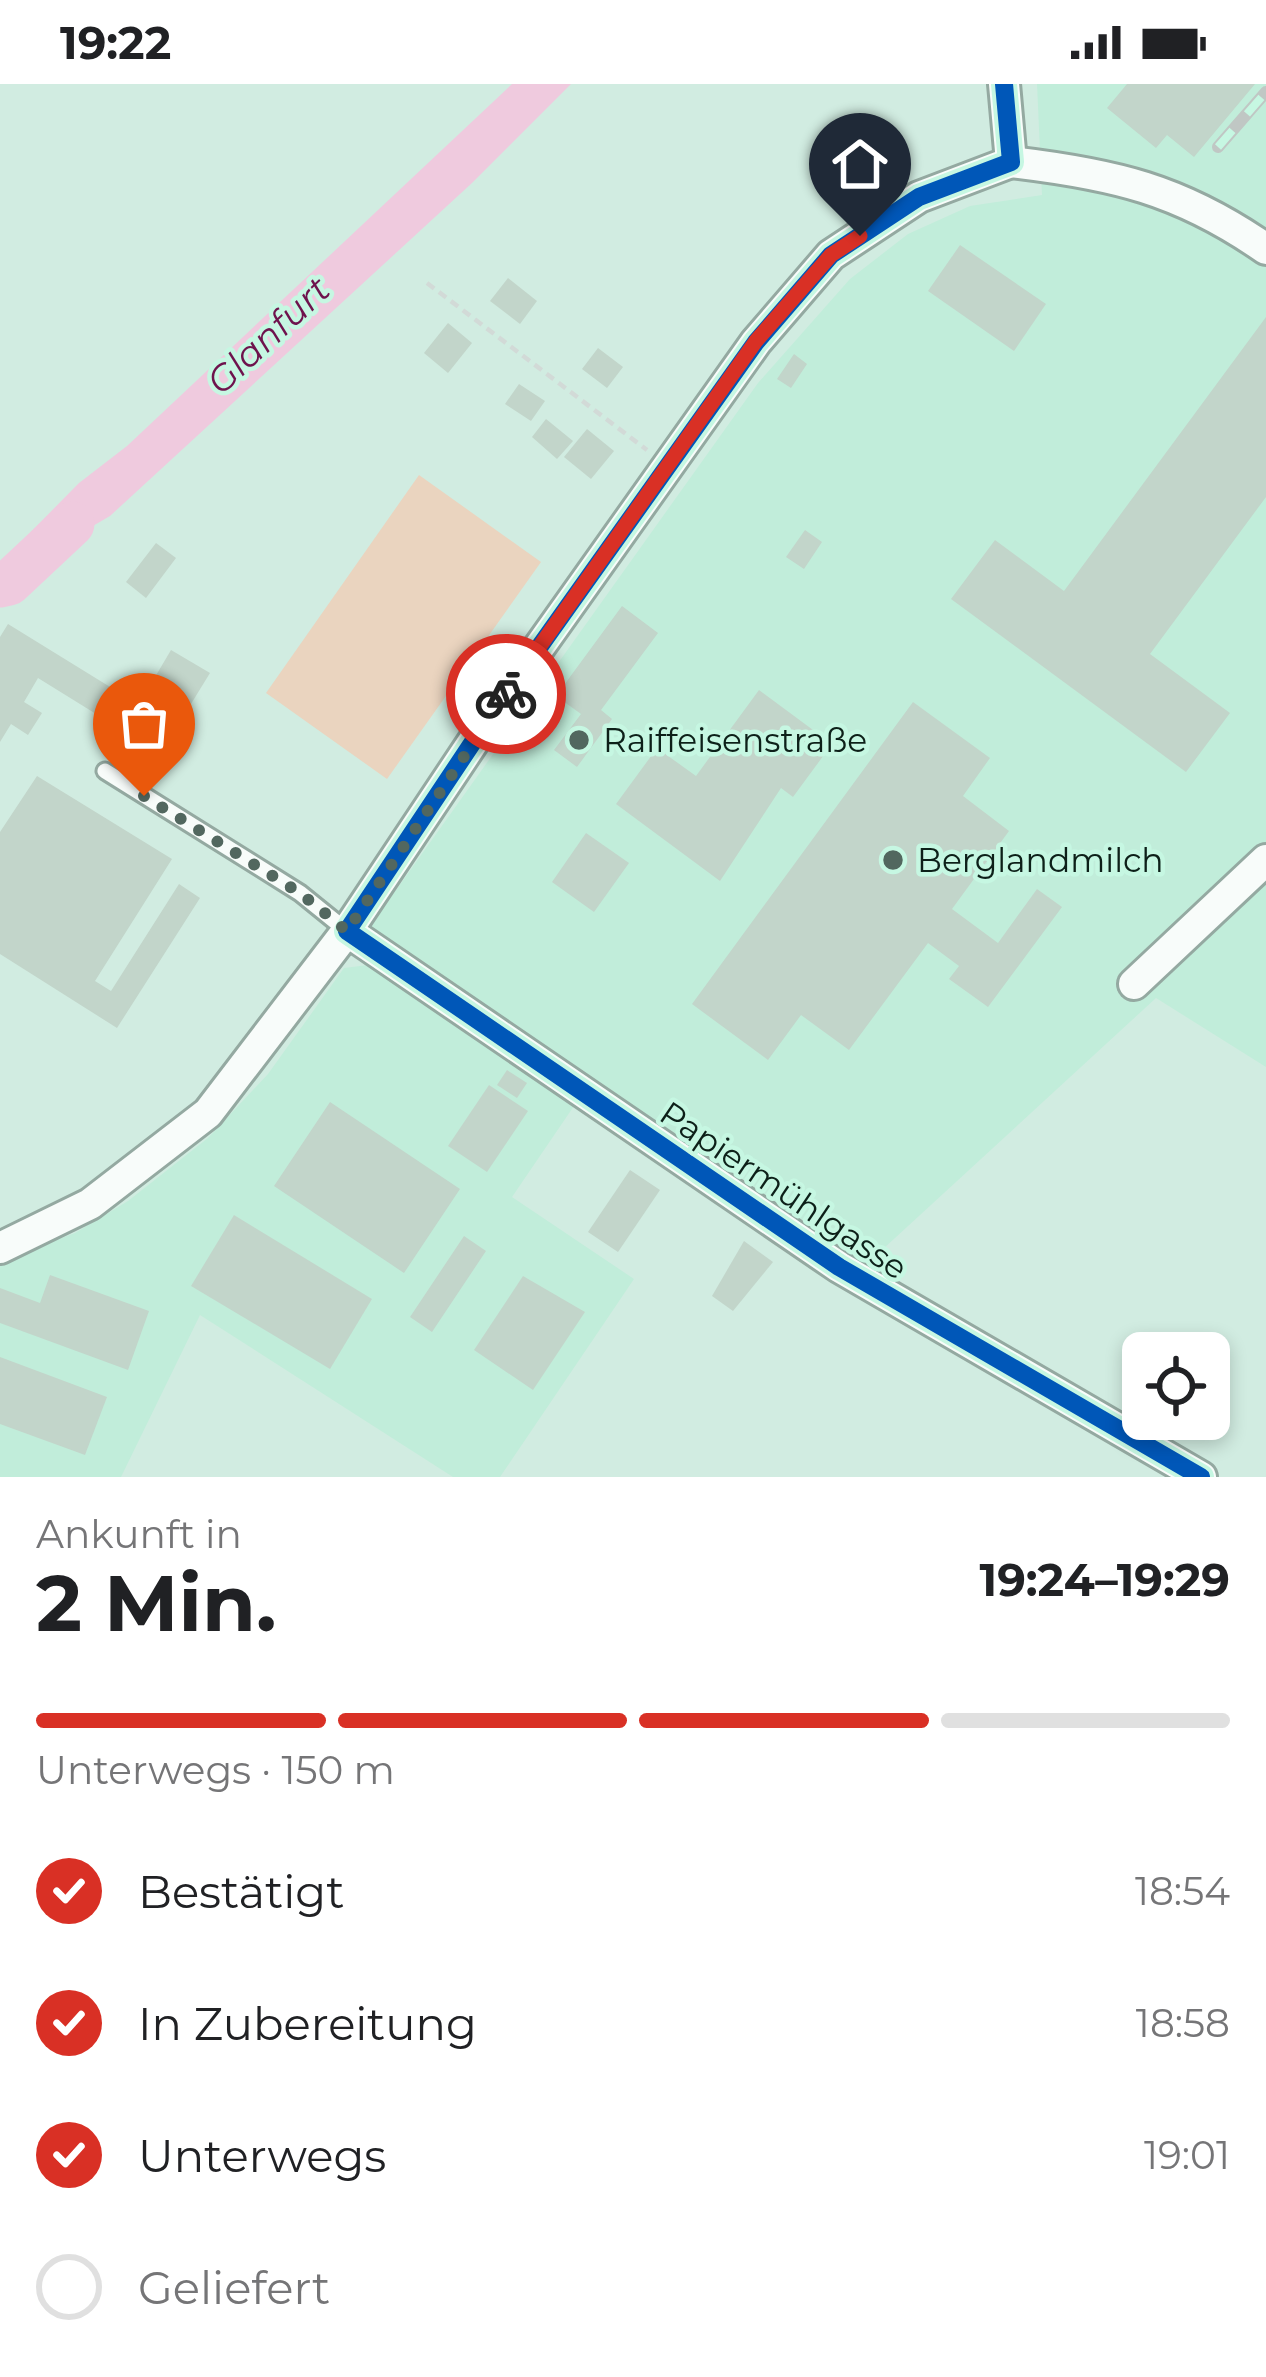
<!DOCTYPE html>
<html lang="de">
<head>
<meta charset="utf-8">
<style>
	body { margin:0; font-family:Montserrat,sans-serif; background:#f2f2f2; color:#202124; height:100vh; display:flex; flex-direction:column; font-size:45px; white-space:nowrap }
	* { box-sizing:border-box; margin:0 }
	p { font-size:39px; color:#757577 }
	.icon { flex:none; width:66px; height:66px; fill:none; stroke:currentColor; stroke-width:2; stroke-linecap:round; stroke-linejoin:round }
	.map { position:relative; height:1393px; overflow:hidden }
	.sheet { display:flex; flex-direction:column; background:#fff; flex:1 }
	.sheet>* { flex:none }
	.fabs { position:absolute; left:1122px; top:1248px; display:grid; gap:24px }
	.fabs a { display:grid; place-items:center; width:108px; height:108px; border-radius:18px; background:#fff; box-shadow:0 6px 18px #0003; font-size:60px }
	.pin { position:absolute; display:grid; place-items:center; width:102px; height:102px; color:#fff; margin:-123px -51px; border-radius:50% 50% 50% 0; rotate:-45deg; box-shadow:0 0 12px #0007 }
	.pin .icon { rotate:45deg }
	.courier { position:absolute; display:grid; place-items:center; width:120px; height:120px; margin:-60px; border:9px solid #d93025; border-radius:50%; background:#fff; color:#222; box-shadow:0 3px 15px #0007 }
	.summary em { font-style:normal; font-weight:700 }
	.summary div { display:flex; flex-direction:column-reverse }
	.summary { display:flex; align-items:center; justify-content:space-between; height:204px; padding:0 36px }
	h1 { font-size:78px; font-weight:700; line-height:90px }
	.bar { display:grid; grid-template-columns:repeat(4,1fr); gap:18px 12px; align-content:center; height:144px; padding:0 36px }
	.bar i { height:15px; border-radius:9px; background:#e0e0e0 }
	.bar .current { background:#d93025 }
	.bar p { grid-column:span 4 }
	ol { padding:0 36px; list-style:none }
	li { display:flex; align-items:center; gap:36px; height:132px }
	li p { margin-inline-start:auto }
	li .icon { padding:12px; border-radius:50%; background:#d93025; color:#fff; stroke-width:4 }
	li:last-child { color:#757577 }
	li i { width:66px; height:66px; border:6px solid #e0e0e0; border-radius:50% }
	.status { display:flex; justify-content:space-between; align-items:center; height:84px; padding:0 60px; background:#fff; direction:ltr }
	.status svg { height:33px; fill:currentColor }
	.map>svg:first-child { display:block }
	.built { fill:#c1edda }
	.green { fill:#ead4bf }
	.water { fill:#efcade }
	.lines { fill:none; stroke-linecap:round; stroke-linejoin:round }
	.river { stroke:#efcade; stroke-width:45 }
	.building { fill:#c2d5ca }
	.service-casing { stroke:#94a9a1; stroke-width:21 }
	.minor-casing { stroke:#94a9a1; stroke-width:36 }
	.path { stroke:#d2dad7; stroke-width:4.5; stroke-dasharray:9 6; stroke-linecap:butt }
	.service { stroke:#f8fcfa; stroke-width:15 }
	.minor { stroke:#f8fcfa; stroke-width:30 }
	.rail-casing { stroke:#c0c7c4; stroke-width:12 }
	.rail { stroke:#c6f7e2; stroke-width:8; stroke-dasharray:22; stroke-linecap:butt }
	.cycleway-casing { stroke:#c6f7e2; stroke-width:26 }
	.cycleway { stroke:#0057b8; stroke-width:18 }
	.done { stroke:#52675f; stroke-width:12; stroke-dasharray:0 21.6 }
	.route { stroke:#d93025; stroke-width:15 }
	.poi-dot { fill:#52675f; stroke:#c6f7e2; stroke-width:4.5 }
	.labels { text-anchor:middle; stroke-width:9; stroke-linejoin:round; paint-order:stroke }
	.poi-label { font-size:33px; fill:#0d2019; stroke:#c6f7e2; text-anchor:start }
	.street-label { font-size:33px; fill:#0d2019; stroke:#c6f7e2 }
	.water-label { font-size:36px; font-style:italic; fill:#6e134d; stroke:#c6f7e2 }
</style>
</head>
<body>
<div class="status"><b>19:22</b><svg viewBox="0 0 49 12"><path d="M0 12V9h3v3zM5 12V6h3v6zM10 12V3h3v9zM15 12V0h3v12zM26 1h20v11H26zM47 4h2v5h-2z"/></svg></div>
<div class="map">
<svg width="1266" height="1393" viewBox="0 0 1266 1393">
	<rect width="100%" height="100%" fill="#d1ece1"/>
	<g class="built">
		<path d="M 1037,0 L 1266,0 L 1266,983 L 1156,914 L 858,1188 L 364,851 L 758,299 L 850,195 L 908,150 L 970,122 L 1042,111 Z"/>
		<path d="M 376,880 L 576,1019 L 512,1113 L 634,1195 L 500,1393 L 453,1393 L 200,1231 L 121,1393 L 0,1393 L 0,1177 L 75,1149 L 128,1117 L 208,1054 L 268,990 L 344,884 Z"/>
	</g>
	<path class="green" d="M 419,391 L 541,478 L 387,695 L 266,609 Z"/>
	<path class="water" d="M 512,0 L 571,0 L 472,99 L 110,432 L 74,453 L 37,492 L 10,469 L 79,399 L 127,362 Z"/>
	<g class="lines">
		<path class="river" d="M 0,501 L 9,499 L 72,440"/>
	</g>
	<g class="building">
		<path d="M 1127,0 L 1255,0 L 1194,73 L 1167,51 L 1156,64 L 1107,24 Z"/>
		<path d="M 960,161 L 1046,220 L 1014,267 L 928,207 Z"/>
		<path d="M 508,194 L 537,217 L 520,240 L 490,217 Z"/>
		<path d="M 1266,233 L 1266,413 L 1150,570 L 1230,629 L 1186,688 L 951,515 L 995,456 L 1064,507 Z"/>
		<path d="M 448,239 L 472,259 L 448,289 L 424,269 Z"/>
		<path d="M 598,264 L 623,283 L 607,304 L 582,285 Z"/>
		<path d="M 794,270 L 807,280 L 791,304 L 777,295 Z"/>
		<path d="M 519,300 L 545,317 L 531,337 L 505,320 Z"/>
		<path d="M 546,335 L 573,357 L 557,375 L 532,353 Z"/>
		<path d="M 587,345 L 614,367 L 591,395 L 564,373 Z"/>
		<path d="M 805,446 L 822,458 L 804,485 L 786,473 Z"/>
		<path d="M 156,459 L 176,474 L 146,514 L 126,498 Z"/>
		<path d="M 622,522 L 658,549 L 601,626 L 612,635 L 577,683 L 554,666 L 581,630 L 556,612 Z"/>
		<path d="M 8,540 L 175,643 L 159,669 L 38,594 L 24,618 L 42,629 L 28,651 L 11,640 L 0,658 L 0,553 Z"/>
		<path d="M 171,566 L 210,589 L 186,628 L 148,605 Z"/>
		<path d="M 759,606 L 832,660 L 793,713 L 781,704 L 720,797 L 616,720 L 657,664 L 696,692 Z"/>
		<path d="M 913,618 L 990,674 L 963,712 L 1009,747 L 952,825 L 998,859 L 1037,805 L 1062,823 L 988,923 L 949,895 L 959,882 L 928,859 L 849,966 L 801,931 L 768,976 L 692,920 Z"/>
		<path d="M 37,692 L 172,775 L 95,897 L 111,907 L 179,800 L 200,814 L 117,944 L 0,870 L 0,748 Z"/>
		<path d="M 586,749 L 629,779 L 594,828 L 552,798 Z"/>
		<path d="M 507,986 L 527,999 L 517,1014 L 497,1001 Z"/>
		<path d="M 489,1001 L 528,1027 L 487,1088 L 448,1062 Z"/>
		<path d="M 330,1018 L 460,1105 L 404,1189 L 274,1102 Z"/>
		<path d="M 630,1086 L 660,1106 L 618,1168 L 588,1148 Z"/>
		<path d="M 234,1131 L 372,1215 L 330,1285 L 191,1202 Z"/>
		<path d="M 464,1152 L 486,1167 L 432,1248 L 410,1233 Z"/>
		<path d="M 744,1157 L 773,1178 L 733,1227 L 712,1212 Z"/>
		<path d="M 50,1191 L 149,1227 L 128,1286 L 0,1239 L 0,1204 L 40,1219 Z"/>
		<path d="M 523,1192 L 585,1228 L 533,1306 L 474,1266 Z"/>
		<path d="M 0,1273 L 107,1313 L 85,1371 L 0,1340 Z"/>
	</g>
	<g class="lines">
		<g class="service-casing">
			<path id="service" d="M 105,687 L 300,809 L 347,847"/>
		</g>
		<g class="minor-casing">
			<g id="minor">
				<path d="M 1011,78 C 1113,90 1180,105 1266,165"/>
				<path d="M 347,847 L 839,1183 L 1201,1393"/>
				<path d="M 1134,900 L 1266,776"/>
				<path d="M 0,1164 L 90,1120 L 208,1029 L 347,847 L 491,631 L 756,258 L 831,171 L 919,113 L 1011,78 L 1004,0"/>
			</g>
		</g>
		<path class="path" d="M 427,199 L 647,366"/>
		<use href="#service" class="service"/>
		<use href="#minor" class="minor"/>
		<g class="rail-casing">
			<path id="rail" d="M 1218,63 L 1266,8"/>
		</g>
		<use href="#rail" class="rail"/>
		<g class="cycleway-casing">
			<path id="cycleway" d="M 1004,0 L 1011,78 L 919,113 L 831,171 L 756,258 L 491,631 L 347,847 L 839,1183 L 1201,1393"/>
		</g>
		<use href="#cycleway" class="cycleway"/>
	</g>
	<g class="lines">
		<path class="done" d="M 144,712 L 300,809 L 347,847 L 506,610"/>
		<path class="route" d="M 506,610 L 756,257 L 831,171 L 860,152"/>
	</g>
	<g class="poi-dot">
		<circle cx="579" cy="656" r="12"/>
		<circle cx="893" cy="776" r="12"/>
	</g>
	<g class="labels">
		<g class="poi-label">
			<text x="603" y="668">Raiffeisenstraße</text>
			<text x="917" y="788">Berglandmilch</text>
		</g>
		<g class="street-label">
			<text transform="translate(784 1106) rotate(34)" y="12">Papiermühlgasse</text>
		</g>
		<g class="water-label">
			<text transform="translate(268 251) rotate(-43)" y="13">Glanfurt</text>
		</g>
	</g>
</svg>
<div class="fabs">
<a><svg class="icon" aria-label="locate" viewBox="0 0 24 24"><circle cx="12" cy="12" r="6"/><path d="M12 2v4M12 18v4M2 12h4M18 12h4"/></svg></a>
</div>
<div class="pin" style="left:144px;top:712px;background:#ea580c"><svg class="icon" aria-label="bag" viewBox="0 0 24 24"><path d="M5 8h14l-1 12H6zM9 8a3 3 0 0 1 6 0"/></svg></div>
<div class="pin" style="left:860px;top:152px;background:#1f2937"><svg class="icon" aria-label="home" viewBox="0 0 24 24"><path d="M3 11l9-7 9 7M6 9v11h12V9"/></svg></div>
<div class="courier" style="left:506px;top:610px"><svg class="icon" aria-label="bike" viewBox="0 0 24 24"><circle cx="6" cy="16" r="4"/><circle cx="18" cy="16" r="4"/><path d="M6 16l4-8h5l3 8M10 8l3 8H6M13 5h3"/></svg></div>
</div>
<section class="sheet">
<div class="summary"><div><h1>2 Min.</h1><p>Ankunft in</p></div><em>19:24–19:29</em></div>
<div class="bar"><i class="current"></i><i class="current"></i><i class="current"></i><i></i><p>Unterwegs · 150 m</p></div>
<ol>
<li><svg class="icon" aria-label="check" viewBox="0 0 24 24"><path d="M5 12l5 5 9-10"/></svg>Bestätigt<p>18:54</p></li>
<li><svg class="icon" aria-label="check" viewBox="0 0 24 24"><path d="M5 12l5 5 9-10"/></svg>In Zubereitung<p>18:58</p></li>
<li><svg class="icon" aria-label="check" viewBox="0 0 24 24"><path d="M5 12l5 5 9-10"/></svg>Unterwegs<p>19:01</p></li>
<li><i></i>Geliefert</li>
</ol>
</section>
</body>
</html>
